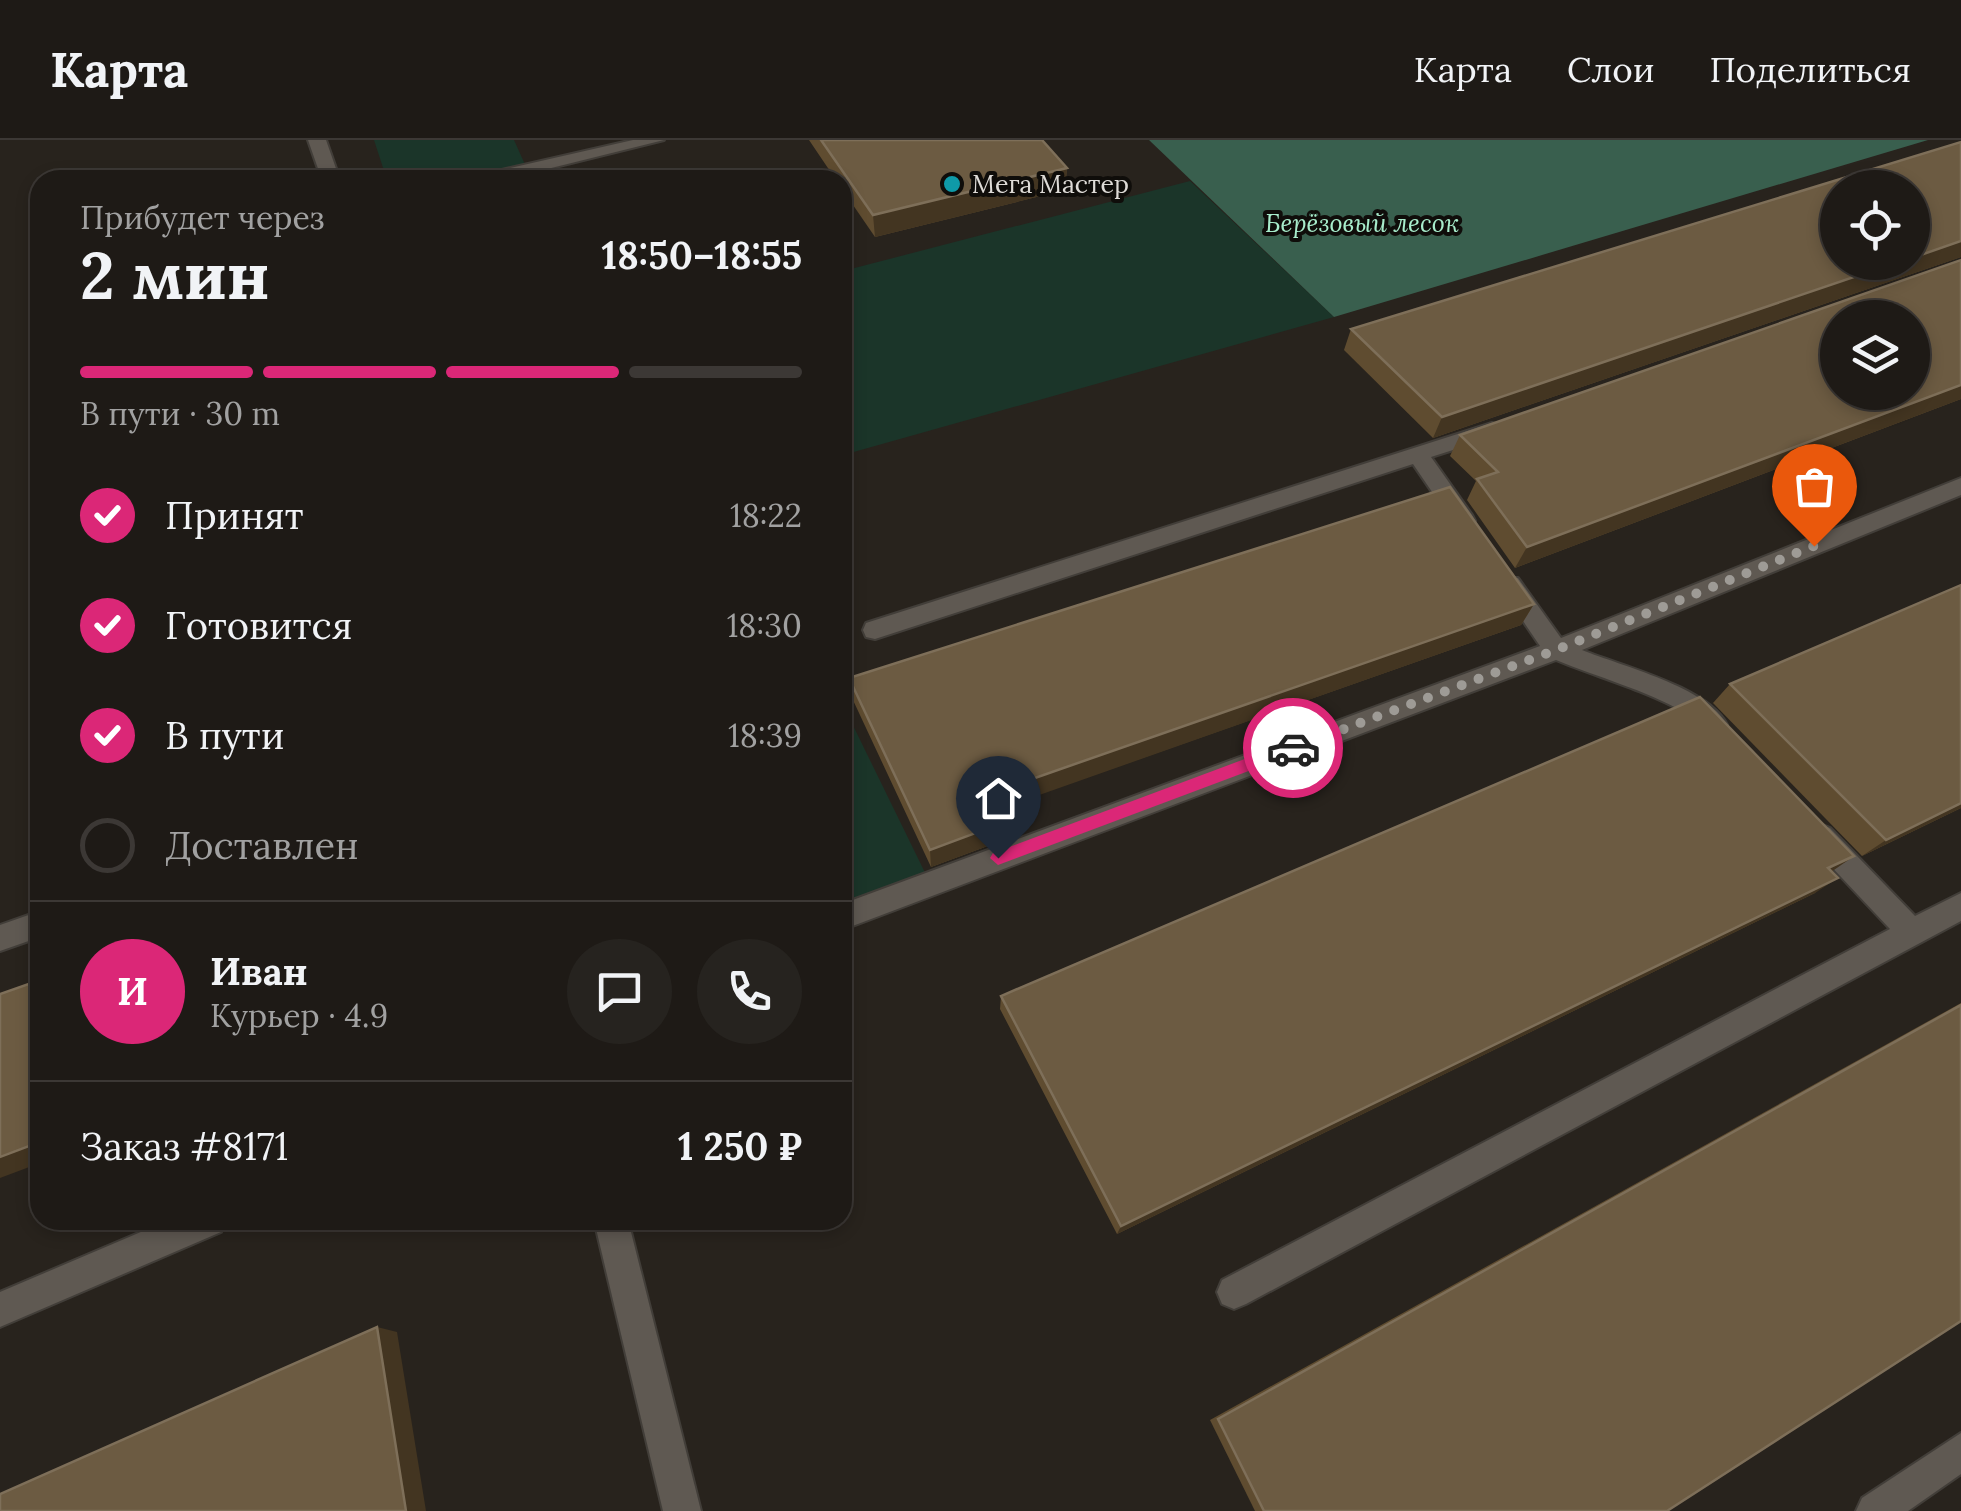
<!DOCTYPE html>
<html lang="ru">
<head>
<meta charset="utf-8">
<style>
	body { margin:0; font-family:Lora,serif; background:#26231f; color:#f1f3f6; height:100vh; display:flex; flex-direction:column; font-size:38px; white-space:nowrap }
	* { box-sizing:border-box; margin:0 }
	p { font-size:32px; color:#a1a1a1 }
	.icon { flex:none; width:55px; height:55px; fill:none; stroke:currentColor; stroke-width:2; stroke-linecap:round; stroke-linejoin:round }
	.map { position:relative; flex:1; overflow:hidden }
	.panel { position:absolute; left:30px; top:30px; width:822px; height:1060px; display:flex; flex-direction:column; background:#1e1a16; border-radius:30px; box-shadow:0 5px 15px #0003,0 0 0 2px #3c3835 }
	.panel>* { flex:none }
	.fabs { position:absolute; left:1820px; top:30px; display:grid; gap:20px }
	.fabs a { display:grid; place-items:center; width:110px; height:110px; border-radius:50%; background:#1e1a16; box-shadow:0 5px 15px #0003,0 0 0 2px #3c3835; font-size:50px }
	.pin { position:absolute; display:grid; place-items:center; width:85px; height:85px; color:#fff; margin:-102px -42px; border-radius:50% 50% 50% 0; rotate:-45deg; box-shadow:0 0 10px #0007 }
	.pin .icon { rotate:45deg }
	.courier { position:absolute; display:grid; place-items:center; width:100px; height:100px; margin:-50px; border:8px solid #db2777; border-radius:50%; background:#fff; color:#222; box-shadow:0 2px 12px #0007 }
	.summary em { font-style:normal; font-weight:700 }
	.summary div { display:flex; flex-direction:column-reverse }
	.summary { display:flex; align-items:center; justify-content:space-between; height:170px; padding:0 50px }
	h1 { font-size:65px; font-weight:700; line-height:75px }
	.bar { display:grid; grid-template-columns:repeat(4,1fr); gap:15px 10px; align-content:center; height:120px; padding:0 50px }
	.bar i { height:12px; border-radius:8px; background:#3c3835 }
	.bar .selected { background:#db2777 }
	.bar p { grid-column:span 4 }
	.line { display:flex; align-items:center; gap:25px; padding:0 50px; border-top:2px solid #3c3835 }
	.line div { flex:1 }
	.round { display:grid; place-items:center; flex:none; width:105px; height:105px; border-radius:52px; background:#26231f }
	ol { padding:0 50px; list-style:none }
	li { display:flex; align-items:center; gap:30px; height:110px }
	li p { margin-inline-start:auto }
	li .icon { padding:10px; border-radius:50%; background:#db2777; color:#fff; stroke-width:4 }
	li:last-child { color:#a1a1a1 }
	li i { width:55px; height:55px; border:5px solid #3c3835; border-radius:50% }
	header { display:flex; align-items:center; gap:60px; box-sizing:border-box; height:140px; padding:0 50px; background:#1e1a16; border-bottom:2px solid #3c3835 }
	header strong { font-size:48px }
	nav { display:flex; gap:55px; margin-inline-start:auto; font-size:35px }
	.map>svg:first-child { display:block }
	.green { fill:#1b3529 }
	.forest { fill:#395f4e }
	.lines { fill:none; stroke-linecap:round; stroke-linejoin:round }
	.service-casing { stroke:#423e39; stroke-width:4 }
	.minor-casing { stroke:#423e39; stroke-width:4 }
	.service { fill:#5f5952; fill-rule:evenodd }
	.minor { fill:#5f5952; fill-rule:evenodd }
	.wall { fill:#5f4c30 }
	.shaded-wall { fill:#433521 }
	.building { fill:#6c5b42; stroke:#7e6f59; stroke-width:2.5; fill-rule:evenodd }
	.route { fill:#db2777 }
	.done { stroke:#9e9b96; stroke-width:10; stroke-dasharray:0 18 }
	.culture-dot { fill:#0f9aa8; stroke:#0f0d0a; stroke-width:4 }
	.labels { text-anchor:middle; stroke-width:8; stroke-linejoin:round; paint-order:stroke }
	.far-poi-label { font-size:25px; fill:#dedbd7; stroke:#0f0d0a; text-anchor:start }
	.far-park-label { font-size:25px; font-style:italic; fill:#a8edcc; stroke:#0f0d0a }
</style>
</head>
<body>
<header>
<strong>Карта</strong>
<nav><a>Карта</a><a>Слои</a><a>Поделиться</a></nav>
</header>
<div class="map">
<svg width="1961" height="1371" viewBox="0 0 1961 1371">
	<rect width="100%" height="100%" fill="#28231d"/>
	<g class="green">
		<path d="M 374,0 L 514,0 L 532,40 L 387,40 Z"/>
		<path d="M 1190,41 L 1334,177 L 843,315 L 843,131 Z"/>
		<path d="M 842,563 L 934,751 L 842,787 Z"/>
	</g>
	<path class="forest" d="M 1149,0 L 1928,0 L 1334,177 Z"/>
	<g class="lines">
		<g class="service-casing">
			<g id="service">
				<path d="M 633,0 L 664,0 L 503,40 L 471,40 L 480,35 Z"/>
				<path d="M 1492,283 L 1500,285 L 1503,290 L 1500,295 L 1431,317 L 1472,375 L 1475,381 L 1472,387 L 1456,387 L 1413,324 L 875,499 L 866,497 L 863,490 L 866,483 Z"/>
				<path d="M 1961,338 L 1961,355 L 1582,510 C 1621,526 1708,547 1727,585 L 1723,592 C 1703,599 1699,581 1684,572 C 1645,550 1597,537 1556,520 L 842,790 L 842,764 L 1540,506 L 1502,450 L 1498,444 L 1502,438 L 1518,438 L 1561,498 Z"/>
				<path d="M 1820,684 L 1830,688 L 1915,776 L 1961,753 L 1961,781 L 1246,1164 L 1234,1169 L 1222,1164 L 1217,1152 L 1222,1140 L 1890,789 L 1810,704 L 1806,696 L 1810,688 Z"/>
				<path d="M 40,771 L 40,797 L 0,811 L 0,785 Z"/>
				<path d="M 169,1080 L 226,1080 L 221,1092 L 0,1187 L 0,1152 Z"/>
				<path d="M 1961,1293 L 1961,1334 L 1908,1371 L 1856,1371 L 1862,1358 Z"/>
			</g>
		</g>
		<g class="minor-casing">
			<g id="minor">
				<path d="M 308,0 L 326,0 L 340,40 L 322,40 Z"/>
				<path d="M 594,1080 L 628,1080 L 701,1371 L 663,1371 Z"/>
			</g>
		</g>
		<use href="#service" class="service"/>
		<use href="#minor" class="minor"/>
	</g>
	<g class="wall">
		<path d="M 809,0 L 1042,0 L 1067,28 L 1065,50 L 875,97 L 842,49 L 842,40 L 836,40 Z"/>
		<path d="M 1961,2 L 1961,117 L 1433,298 L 1344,210 L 1351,189 Z"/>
		<path d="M 1961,120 L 1961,259 L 1515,428 L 1467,360 L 1476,341 L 1450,316 L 1460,295 Z"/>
		<path d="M 1961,445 L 1961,668 L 1862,716 L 1713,563 L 1730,544 Z"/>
		<path d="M 1534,464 L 1521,485 L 1017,662 L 1024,675 L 1023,693 L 931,727 L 852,558 L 849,538 Z"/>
		<path d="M 1854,716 L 1832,731 L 1815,753 L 1117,1094 L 1000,869 L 1001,856 Z"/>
		<path d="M 1961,863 L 1961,1181 L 1667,1371 L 1255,1371 L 1210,1280 Z"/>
	</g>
	<g class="shaded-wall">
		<path d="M 1067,28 L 1065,50 L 875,97 L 873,75 Z"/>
		<path d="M 1961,101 L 1961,117 L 1433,298 L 1442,277 L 1898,122 L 1912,122 L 1912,118 Z"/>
		<path d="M 1961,245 L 1961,259 L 1515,428 L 1527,407 Z"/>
		<path d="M 1534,464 L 1521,485 L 1008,666 L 1009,647 Z"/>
		<path d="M 1961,663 L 1961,668 L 1862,716 L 1886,700 Z"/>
		<path d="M 1024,675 L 1023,693 L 931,727 L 930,710 Z"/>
		<path d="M 1854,716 L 1831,732 L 1828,728 Z"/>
		<path d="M 1838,738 L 1815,753 L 1117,1094 L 1121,1086 Z"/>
		<path d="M 40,1002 L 40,1023 L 0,1038 L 0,1017 Z"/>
		<path d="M 377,1187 L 397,1192 L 426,1371 L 406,1371 Z"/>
	</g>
	<g class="building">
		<path d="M 821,0 L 1042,0 L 1067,28 L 873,75 Z"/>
		<path d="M 1961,2 L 1961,101 L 1912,118 L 1912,48 L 1838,48 L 1838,122 L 1898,122 L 1442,277 L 1351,189 Z"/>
		<path d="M 1961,120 L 1961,245 L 1527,407 L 1477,339 L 1498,332 L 1460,295 ZM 1838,178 L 1912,178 L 1912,252 L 1838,252 Z"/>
		<path d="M 1450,347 L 1534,464 L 1009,647 L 1024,675 L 930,710 L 849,538 Z"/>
		<path d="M 1961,445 L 1961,663 L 1886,700 L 1730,544 Z"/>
		<path d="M 1700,557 L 1854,716 L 1828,728 L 1838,738 L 1121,1086 L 1001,856 Z"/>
		<path d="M 40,840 L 40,1002 L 0,1017 L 0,854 Z"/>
		<path d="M 1961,865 L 1961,1181 L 1667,1371 L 1264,1371 L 1218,1279 Z"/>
		<path d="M 377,1187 L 406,1371 L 0,1371 L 0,1354 Z"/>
	</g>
	<path class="route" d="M 1293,601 L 1299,603 L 1299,612 L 998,725 L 990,718 L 993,713 Z"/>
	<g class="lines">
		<path class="done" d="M 1293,608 L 1556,510 L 1814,406"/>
	</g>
	<circle class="culture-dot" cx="952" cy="44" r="10"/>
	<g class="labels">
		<g class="far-poi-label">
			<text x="972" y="53">Мега Мастер</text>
		</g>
		<g class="far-park-label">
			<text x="1362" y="92">Берёзовый лесок</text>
		</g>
	</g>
</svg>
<div class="fabs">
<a><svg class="icon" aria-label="locate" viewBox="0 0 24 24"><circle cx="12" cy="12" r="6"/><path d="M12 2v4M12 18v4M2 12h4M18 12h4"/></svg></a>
<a><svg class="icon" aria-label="layers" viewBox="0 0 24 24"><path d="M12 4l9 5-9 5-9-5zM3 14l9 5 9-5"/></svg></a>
</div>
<div class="pin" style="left:1814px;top:406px;background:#ea580c"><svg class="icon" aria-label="bag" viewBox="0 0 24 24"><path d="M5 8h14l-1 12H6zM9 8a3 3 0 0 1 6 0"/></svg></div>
<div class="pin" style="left:998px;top:718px;background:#1f2937"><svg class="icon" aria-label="home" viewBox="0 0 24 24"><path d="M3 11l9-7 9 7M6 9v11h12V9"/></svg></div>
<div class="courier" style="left:1293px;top:608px"><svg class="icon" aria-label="car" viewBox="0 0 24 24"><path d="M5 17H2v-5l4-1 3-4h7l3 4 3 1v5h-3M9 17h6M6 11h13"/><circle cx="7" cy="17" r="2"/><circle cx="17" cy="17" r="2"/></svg></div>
<section class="panel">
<div class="summary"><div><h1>2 мин</h1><p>Прибудет через</p></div><em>18:50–18:55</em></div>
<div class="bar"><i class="selected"></i><i class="selected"></i><i class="selected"></i><i></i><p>В пути · 30 m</p></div>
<ol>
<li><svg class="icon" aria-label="check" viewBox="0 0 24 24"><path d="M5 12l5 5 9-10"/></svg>Принят<p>18:22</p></li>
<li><svg class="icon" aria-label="check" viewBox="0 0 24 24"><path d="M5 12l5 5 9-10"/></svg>Готовится<p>18:30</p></li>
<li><svg class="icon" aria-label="check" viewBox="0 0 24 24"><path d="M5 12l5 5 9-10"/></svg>В пути<p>18:39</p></li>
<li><i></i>Доставлен</li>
</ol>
<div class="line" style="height:180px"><b class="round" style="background:#db2777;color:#fff">И</b><div><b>Иван</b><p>Курьер · 4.9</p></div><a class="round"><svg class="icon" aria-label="chat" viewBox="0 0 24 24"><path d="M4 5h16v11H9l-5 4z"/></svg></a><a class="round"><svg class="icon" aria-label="phone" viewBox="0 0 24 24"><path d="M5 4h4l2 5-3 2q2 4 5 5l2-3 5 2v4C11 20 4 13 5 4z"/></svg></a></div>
<div class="line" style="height:130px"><div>Заказ #8171</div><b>1 250 ₽</b></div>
</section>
</div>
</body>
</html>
